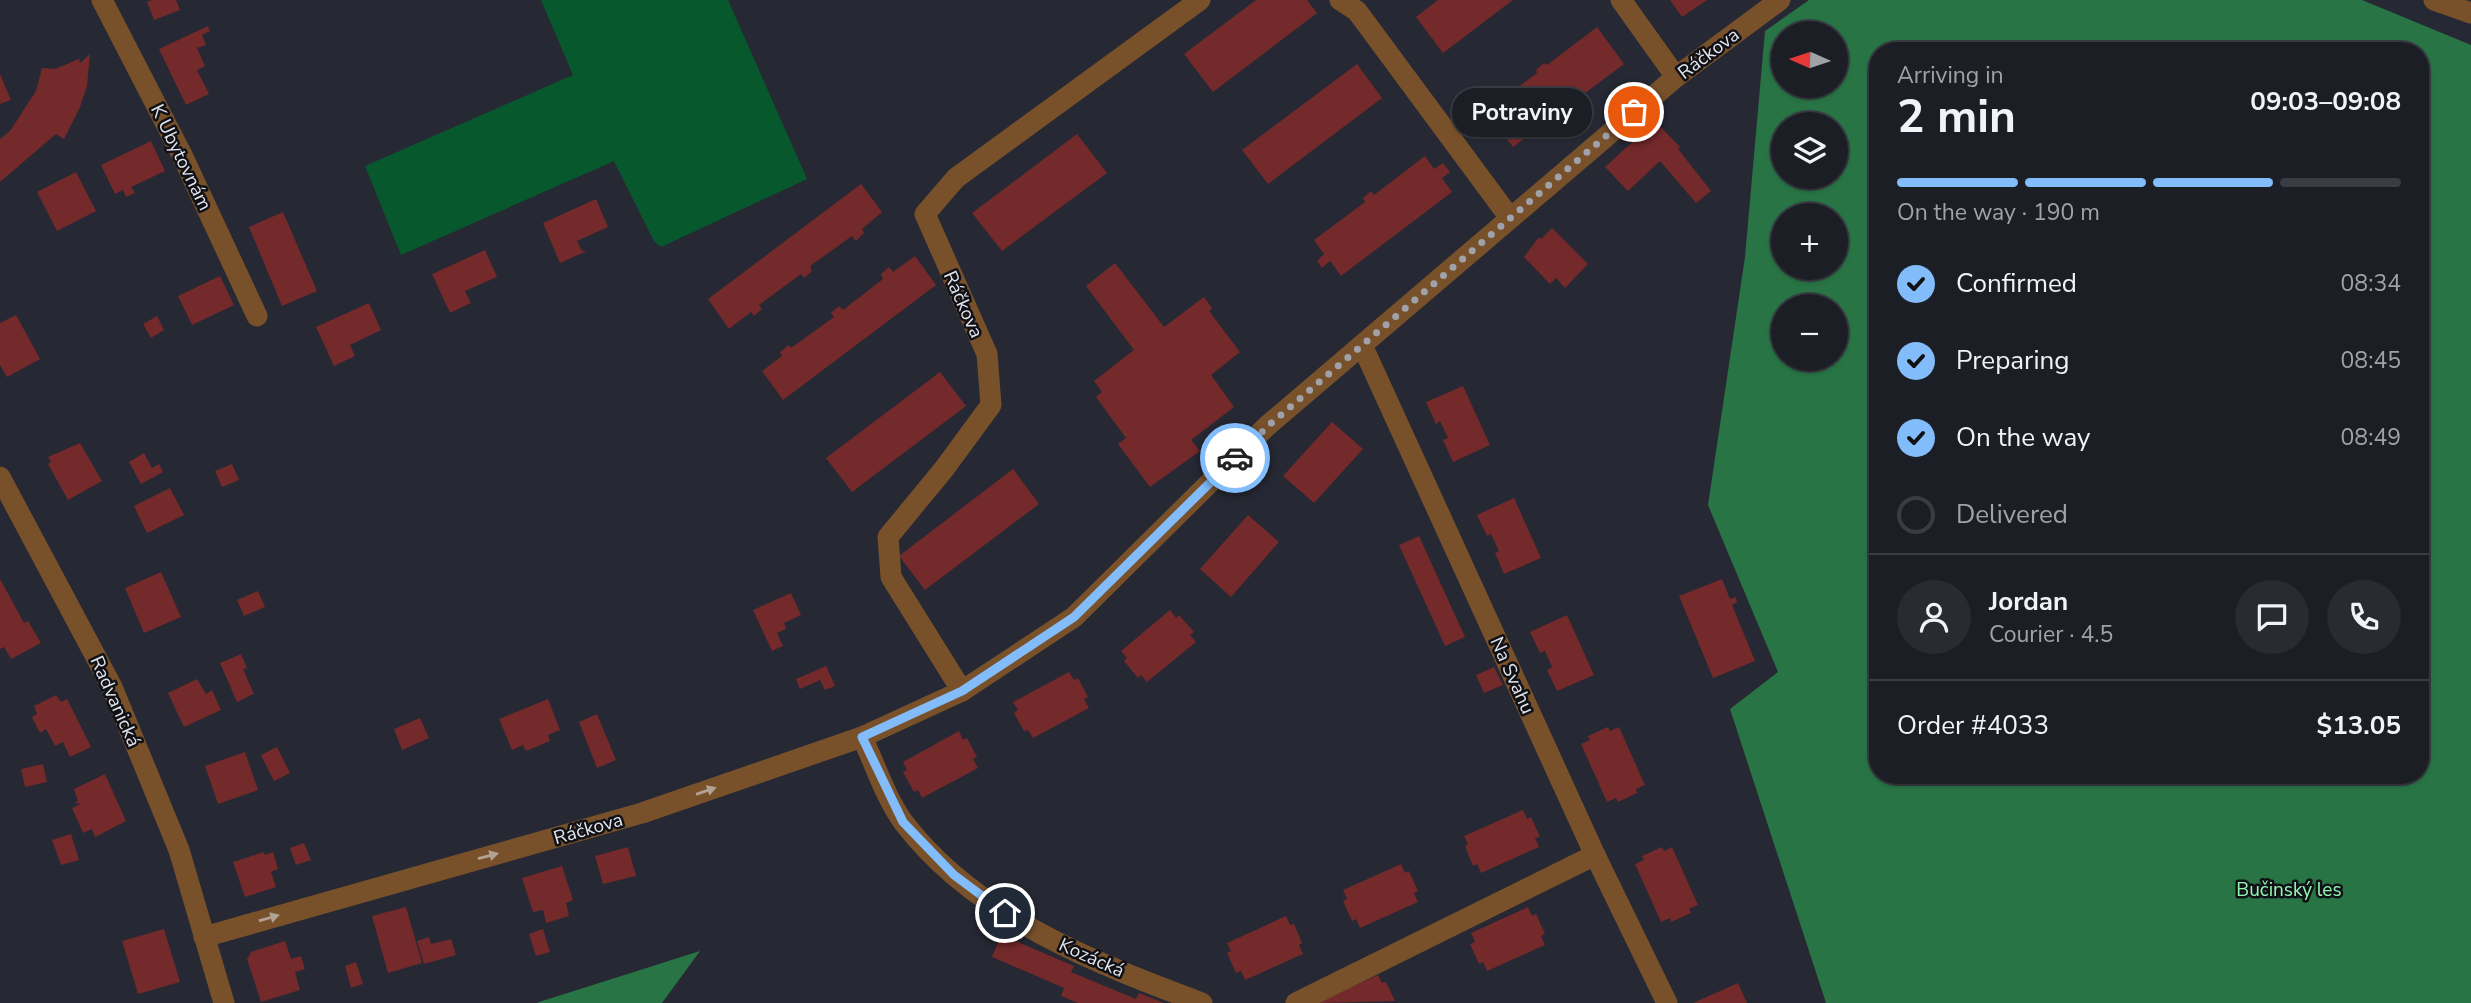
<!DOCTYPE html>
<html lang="en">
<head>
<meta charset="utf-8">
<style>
	body { margin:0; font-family:"Nunito Sans",sans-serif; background:#292b32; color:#f1f3f6; height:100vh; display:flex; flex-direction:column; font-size:26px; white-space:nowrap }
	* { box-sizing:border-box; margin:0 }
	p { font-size:23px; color:#a0a2a7 }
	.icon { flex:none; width:38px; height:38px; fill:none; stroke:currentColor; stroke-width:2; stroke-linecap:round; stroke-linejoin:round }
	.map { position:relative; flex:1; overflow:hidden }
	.panel { position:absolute; left:1869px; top:42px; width:560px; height:742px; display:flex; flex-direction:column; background:#1c1e26; border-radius:28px; box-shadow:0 2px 5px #0004,0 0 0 2px #3a3c43 }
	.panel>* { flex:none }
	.needle { width:46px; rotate:273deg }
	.buttons { position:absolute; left:1771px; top:21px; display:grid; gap:14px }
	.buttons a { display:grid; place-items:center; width:77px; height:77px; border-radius:50%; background:#1c1e26; box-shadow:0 2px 5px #0004,0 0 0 2px #3a3c43; font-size:35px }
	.pin { position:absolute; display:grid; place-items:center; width:60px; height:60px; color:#fff; margin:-30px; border:4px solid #fff; border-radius:50%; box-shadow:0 2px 7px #0007 }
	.courier { position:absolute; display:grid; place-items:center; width:70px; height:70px; margin:-35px; border:5px solid #82bcfa; border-radius:50%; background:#fff; color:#222; box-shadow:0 2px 9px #0007 }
	.bubble { position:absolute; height:49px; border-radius:24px; background:#1c1e26; box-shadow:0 2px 5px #0004,0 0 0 2px #3a3c43; font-size:23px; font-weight:700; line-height:49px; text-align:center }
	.summary em { font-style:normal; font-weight:700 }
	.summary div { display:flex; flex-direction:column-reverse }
	.summary { display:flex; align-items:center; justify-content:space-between; height:119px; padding:0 28px }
	h1 { font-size:46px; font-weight:700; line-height:52px }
	.bar { display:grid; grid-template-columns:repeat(4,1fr); gap:10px 7px; align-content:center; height:84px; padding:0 28px }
	.bar i { height:9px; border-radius:5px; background:#3a3c43 }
	.bar .selected { background:#82bcfa }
	.bar p { grid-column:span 4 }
	.line { display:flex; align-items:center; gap:18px; padding:0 28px; border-top:2px solid #3a3c43 }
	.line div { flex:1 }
	.round { display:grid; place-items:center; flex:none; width:74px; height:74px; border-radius:37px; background:#292b32 }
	ol { padding:0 28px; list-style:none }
	li { display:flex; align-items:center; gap:21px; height:77px }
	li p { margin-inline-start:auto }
	li .icon { padding:7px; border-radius:50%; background:#82bcfa; color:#111; stroke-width:4 }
	li:last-child { color:#a0a2a7 }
	li i { width:38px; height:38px; border:4px solid #3a3c43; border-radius:50% }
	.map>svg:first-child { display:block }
	.green { fill:#08582d }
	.forest { fill:#287445; fill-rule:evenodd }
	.building { fill:#74292b }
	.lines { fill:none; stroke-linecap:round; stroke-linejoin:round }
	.minor { stroke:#78512b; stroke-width:21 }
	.oneway { fill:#b2a295 }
	.done { stroke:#a0a2ab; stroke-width:7; stroke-dasharray:0 12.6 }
	.route { stroke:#82bcfa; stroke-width:9 }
	.labels { text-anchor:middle; stroke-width:5; stroke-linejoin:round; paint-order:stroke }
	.street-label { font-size:19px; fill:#e2e4eb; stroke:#101116 }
	.park-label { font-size:19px; fill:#93f7b2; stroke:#101116 }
</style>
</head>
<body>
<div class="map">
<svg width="2471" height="1003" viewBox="0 0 2471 1003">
	<rect width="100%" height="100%" fill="#262833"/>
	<path class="green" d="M 541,0 L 728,0 L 807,179 L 661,247 L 654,241 L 614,161 L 401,255 L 365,166 L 573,75 Z"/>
	<g class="forest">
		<path d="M 1809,0 L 2362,0 L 2471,45 L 2471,1003 L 1826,1003 L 1730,709 L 1778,672 L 1708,505 L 1745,257 L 1765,31 ZM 1783,33 L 1836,33 L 1836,86 L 1783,86 ZM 1878,51 L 2420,51 L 2420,775 L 1878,775 ZM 1783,124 L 1836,124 L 1836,177 L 1783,177 ZM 1783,215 L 1836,215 L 1836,268 L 1783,268 ZM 1783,306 L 1836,306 L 1836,359 L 1783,359 Z"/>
		<path d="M 700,951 L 662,1003 L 536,1003 Z"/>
	</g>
	<g class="building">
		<path d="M 152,0 L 176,0 L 180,10 L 154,20 L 147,2 Z"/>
		<path d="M 1256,0 L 1307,0 L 1317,13 L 1213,92 L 1184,54 Z"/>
		<path d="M 1438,0 L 1513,0 L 1443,53 L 1416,17 Z"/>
		<path d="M 1670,0 L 1707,0 L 1682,17 Z"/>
		<path d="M 208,26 L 210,31 L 202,35 L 206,45 L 197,48 L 205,66 L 197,70 L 209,94 L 186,105 L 159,49 Z"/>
		<path d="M 1597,27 L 1624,64 L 1513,147 L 1486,111 L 1537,73 L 1536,70 L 1544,63 L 1547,65 Z"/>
		<path d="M 90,54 L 87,86 L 80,107 L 64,139 L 56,134 L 0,182 L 0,139 L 10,131 L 36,91 L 42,68 L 55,69 L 79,59 L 80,63 Z"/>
		<path d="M 1357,64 L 1382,98 L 1268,184 L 1242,150 Z"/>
		<path d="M 0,74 L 11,100 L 0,104 Z"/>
		<path d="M 1655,121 L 1680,147 L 1678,149 L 1711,191 L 1696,203 L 1660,161 L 1628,191 L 1605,167 Z"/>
		<path d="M 1077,134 L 1107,173 L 1002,251 L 972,213 Z"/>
		<path d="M 151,141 L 165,171 L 131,187 L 135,193 L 126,197 L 123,190 L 115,194 L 101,165 Z"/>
		<path d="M 1425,156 L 1434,169 L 1443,163 L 1450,172 L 1442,178 L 1452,192 L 1341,276 L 1330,261 L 1322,268 L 1317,261 L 1324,254 L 1314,240 L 1365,202 L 1363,198 L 1371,191 L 1374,195 Z"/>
		<path d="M 76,172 L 96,211 L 57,231 L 37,192 Z"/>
		<path d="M 861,184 L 882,212 L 862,229 L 864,233 L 856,241 L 852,236 L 810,266 L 812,271 L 804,278 L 801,274 L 759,305 L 762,309 L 754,316 L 751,312 L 729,329 L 708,299 Z"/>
		<path d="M 596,199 L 608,227 L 577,241 L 582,251 L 587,251 L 560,263 L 543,223 Z"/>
		<path d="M 283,212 L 317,291 L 282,306 L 249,227 Z"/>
		<path d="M 1552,228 L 1588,264 L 1565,288 L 1556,278 L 1550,284 L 1524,257 L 1539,237 L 1541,239 Z"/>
		<path d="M 485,250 L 497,277 L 465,291 L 471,303 L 450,313 L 432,274 Z"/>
		<path d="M 915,256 L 936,285 L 783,400 L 762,371 L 782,356 L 780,352 L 789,345 L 791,348 L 834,317 L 831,313 L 839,306 L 843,310 L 883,279 L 881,274 L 889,267 L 893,272 Z"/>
		<path d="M 1115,263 L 1164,327 L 1204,297 L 1212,308 L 1209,311 L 1240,352 L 1211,375 L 1234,407 L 1191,440 L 1200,451 L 1150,487 L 1118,444 L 1126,438 L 1096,397 L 1102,392 L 1094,381 L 1134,350 L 1086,286 Z"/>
		<path d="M 220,276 L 234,305 L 192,325 L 178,296 Z"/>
		<path d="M 369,303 L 381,330 L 350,345 L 355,356 L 334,366 L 316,327 Z"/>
		<path d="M 16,315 L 40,359 L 7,377 L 0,365 L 0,323 Z"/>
		<path d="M 157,316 L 164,330 L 151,338 L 143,324 Z"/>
		<path d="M 940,372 L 966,406 L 852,492 L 826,458 Z"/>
		<path d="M 1463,386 L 1490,445 L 1453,462 L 1443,440 L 1448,438 L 1440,421 L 1436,424 L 1426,402 Z"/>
		<path d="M 1332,422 L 1363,449 L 1314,503 L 1283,476 Z"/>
		<path d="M 80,443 L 102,481 L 68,500 L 48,464 L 51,462 L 48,457 Z"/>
		<path d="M 144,453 L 152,468 L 159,464 L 163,472 L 141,484 L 129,462 Z"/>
		<path d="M 232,464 L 239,480 L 222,487 L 215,471 Z"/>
		<path d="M 1013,469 L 1039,504 L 925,590 L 899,556 Z"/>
		<path d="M 170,488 L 184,515 L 147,533 L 134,506 Z"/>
		<path d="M 1514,498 L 1541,558 L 1504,574 L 1495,553 L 1499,551 L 1491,534 L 1487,536 L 1477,515 Z"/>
		<path d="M 1248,515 L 1279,542 L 1231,597 L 1200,569 Z"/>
		<path d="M 1419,536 L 1465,637 L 1445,646 L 1399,545 Z"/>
		<path d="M 161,572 L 181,617 L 144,633 L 125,588 Z"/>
		<path d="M 0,579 L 24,623 L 28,621 L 41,643 L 11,659 L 4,647 L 0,649 Z"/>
		<path d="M 1722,579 L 1730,599 L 1736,597 L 1737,602 L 1732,605 L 1755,661 L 1713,678 L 1679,596 Z"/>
		<path d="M 258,591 L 265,607 L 244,616 L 237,600 Z"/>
		<path d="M 791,593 L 801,615 L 784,623 L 786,629 L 777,633 L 783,646 L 772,651 L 753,610 Z"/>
		<path d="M 1170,610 L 1176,618 L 1179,615 L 1194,632 L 1190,635 L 1196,642 L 1147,682 L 1141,675 L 1138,678 L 1124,661 L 1127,658 L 1121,651 Z"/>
		<path d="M 1567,615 L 1594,675 L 1557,691 L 1547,670 L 1552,667 L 1545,651 L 1540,653 L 1530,632 Z"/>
		<path d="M 241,654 L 247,668 L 243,669 L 254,694 L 237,702 L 220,663 Z"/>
		<path d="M 826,666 L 835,686 L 825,690 L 820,680 L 800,689 L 796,679 Z"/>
		<path d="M 1494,667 L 1503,685 L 1484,693 L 1476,675 Z"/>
		<path d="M 1069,672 L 1074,680 L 1078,678 L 1088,697 L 1084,699 L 1089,708 L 1033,738 L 1028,730 L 1024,731 L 1014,713 L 1018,710 L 1013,702 Z"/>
		<path d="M 197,679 L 206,694 L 212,690 L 221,710 L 184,727 L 168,693 Z"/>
		<path d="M 56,695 L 61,702 L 67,699 L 91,747 L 70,757 L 63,742 L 55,746 L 46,729 L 40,733 L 32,717 L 37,714 L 34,706 Z"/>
		<path d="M 548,699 L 560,730 L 548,735 L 550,741 L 526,751 L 523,745 L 512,750 L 499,719 Z"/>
		<path d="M 597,714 L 616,760 L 597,768 L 579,722 Z"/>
		<path d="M 420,718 L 429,738 L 402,750 L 394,729 Z"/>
		<path d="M 1608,727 L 1610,731 L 1619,727 L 1645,785 L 1636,789 L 1637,793 L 1618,802 L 1616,798 L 1607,802 L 1581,744 L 1590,740 L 1588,736 Z"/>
		<path d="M 959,731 L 963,740 L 967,738 L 977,757 L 973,759 L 978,768 L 922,798 L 918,790 L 914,792 L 903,772 L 907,770 L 903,762 Z"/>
		<path d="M 277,747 L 290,773 L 274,781 L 261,755 Z"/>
		<path d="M 245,752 L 258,790 L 218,804 L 205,766 Z"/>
		<path d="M 43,764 L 47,782 L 25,787 L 21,769 Z"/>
		<path d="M 105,774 L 126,821 L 95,837 L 92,829 L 83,833 L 72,808 L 81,804 L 75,803 L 78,801 L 74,789 Z"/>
		<path d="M 1523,810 L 1527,819 L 1531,817 L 1540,837 L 1535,838 L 1539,847 L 1481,873 L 1477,864 L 1473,866 L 1465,846 L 1468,844 L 1464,836 Z"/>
		<path d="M 71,834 L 79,860 L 61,865 L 52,840 Z"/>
		<path d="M 304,843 L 311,860 L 296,865 L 290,848 Z"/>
		<path d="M 628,847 L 636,876 L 603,884 L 595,856 Z"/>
		<path d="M 1662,847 L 1664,851 L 1672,847 L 1698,905 L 1689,909 L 1691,913 L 1671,922 L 1670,918 L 1661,922 L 1635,864 L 1644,860 L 1642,856 Z"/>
		<path d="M 264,852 L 265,855 L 273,852 L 278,869 L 271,872 L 276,887 L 245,897 L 233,862 Z"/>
		<path d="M 1401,864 L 1405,873 L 1409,871 L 1418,891 L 1414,893 L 1418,902 L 1360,928 L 1356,919 L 1352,921 L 1343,901 L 1347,899 L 1343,890 Z"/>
		<path d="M 562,866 L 573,900 L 566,903 L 569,916 L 546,923 L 543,910 L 533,912 L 522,878 Z"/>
		<path d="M 406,907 L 422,963 L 388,973 L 372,916 Z"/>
		<path d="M 1528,907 L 1532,916 L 1536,914 L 1545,934 L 1541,936 L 1545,945 L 1487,971 L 1483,962 L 1479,964 L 1470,944 L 1475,942 L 1471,933 Z"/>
		<path d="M 1286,916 L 1290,925 L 1294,924 L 1302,943 L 1299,945 L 1303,954 L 1245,980 L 1241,971 L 1236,973 L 1227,953 L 1231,951 L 1227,943 Z"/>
		<path d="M 164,929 L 180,982 L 138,994 L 122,941 Z"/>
		<path d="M 543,929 L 550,952 L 536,956 L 529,934 Z"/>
		<path d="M 1001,935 L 1074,966 L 1071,972 L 1136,999 L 1139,993 L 1164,1003 L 1078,1003 L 1061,996 L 1064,988 L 992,957 Z"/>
		<path d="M 429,937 L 431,944 L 451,939 L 456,955 L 424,964 L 417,941 Z"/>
		<path d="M 285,941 L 291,959 L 301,956 L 305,969 L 295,972 L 300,990 L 261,1002 L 247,959 L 251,952 Z"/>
		<path d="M 356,962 L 363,984 L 351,988 L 345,966 Z"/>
		<path d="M 1378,975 L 1382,983 L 1386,982 L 1395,1001 L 1321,1003 L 1320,1001 Z"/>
		<path d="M 1738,983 L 1747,1003 L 1693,1003 Z"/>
	</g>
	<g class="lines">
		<g class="minor">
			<path d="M 102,0 L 182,155 L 257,316"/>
			<path d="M 1340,0 L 1357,11 L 1510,218"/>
			<path d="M 1621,0 L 1676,77"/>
			<path d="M 2434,0 L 2471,13"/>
			<path d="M 1362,345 L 1595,855 L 1667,1003"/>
			<path d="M 0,477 L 112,687 L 179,850 L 224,1003"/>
			<path d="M 962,691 L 891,577 L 888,537 L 944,469 L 991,405 L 987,354 L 925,214 L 956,178 L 1200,0"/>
			<path d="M 862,737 C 875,764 886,799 904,823 C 976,917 1095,963 1202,1003"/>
			<path d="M 204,937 L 642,813 L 862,737 L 962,691 L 1074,617 L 1267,426 L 1676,77 L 1780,0"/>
			<path d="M 1296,1003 L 1595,855"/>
		</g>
	</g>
	<defs><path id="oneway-solid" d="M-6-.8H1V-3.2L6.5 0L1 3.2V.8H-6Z" transform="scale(1.75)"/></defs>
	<g class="oneway">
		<use href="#oneway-solid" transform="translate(706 791) rotate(-19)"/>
		<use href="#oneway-solid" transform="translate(488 856) rotate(-15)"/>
		<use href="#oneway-solid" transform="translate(269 918) rotate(-16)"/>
	</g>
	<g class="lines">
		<path class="done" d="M 1235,458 L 1268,426 L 1634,112"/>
		<path class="route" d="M 1005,913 L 954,875 L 903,822 L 862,737 L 962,691 L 1074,617 L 1235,458"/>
	</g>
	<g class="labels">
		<g class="street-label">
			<text transform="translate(1708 53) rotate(-37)" y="7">Ráčkova</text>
			<text transform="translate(182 157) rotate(64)" y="7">K Ubytovnám</text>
			<text transform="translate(964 304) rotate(66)" y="7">Ráčkova</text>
			<text transform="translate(1513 675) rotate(66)" y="7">Na Svahu</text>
			<text transform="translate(116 701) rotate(66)" y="7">Radvanická</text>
			<text transform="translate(588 828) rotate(-16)" y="7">Ráčkova</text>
			<text transform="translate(1092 957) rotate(24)" y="7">Kozácká</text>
		</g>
		<g class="park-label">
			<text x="2289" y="896">Bučinský les</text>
		</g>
	</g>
</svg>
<div class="buttons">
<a><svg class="needle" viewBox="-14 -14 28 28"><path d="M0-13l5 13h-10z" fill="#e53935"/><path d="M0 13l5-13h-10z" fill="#a0a2a7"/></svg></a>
<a><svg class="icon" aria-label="layers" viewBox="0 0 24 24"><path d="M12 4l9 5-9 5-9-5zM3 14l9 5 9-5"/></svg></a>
<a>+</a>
<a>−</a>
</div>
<div class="pin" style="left:1634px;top:112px;background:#ea580c"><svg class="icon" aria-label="bag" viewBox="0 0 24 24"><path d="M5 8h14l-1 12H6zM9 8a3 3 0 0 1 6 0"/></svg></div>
<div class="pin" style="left:1005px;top:913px;background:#1f2937"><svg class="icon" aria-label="home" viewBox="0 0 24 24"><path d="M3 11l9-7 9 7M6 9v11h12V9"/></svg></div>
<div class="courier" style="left:1235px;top:458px"><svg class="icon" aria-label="car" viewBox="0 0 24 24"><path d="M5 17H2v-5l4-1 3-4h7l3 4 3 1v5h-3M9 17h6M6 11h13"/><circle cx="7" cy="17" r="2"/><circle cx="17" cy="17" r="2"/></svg></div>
<div class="bubble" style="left:1452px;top:88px;width:140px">Potraviny</div>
<section class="panel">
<div class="summary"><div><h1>2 min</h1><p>Arriving in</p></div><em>09:03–09:08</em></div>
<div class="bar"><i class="selected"></i><i class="selected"></i><i class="selected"></i><i></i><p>On the way · 190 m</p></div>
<ol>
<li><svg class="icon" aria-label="check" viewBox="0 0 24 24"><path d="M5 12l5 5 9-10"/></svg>Confirmed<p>08:34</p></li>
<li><svg class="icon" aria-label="check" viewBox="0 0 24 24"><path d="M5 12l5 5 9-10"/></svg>Preparing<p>08:45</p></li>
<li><svg class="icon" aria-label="check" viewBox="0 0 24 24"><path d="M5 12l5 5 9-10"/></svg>On the way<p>08:49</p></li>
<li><i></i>Delivered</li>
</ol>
<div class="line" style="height:126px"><a class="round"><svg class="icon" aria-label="person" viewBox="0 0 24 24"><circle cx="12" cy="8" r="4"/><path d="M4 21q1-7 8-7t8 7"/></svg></a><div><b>Jordan</b><p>Courier · 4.5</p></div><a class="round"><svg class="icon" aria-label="chat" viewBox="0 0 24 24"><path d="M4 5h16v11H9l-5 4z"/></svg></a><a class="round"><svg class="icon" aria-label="phone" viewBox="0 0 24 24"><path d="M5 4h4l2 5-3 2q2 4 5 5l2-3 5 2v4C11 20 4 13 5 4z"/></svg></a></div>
<div class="line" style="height:91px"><div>Order #4033</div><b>$13.05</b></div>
</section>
</div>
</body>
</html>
